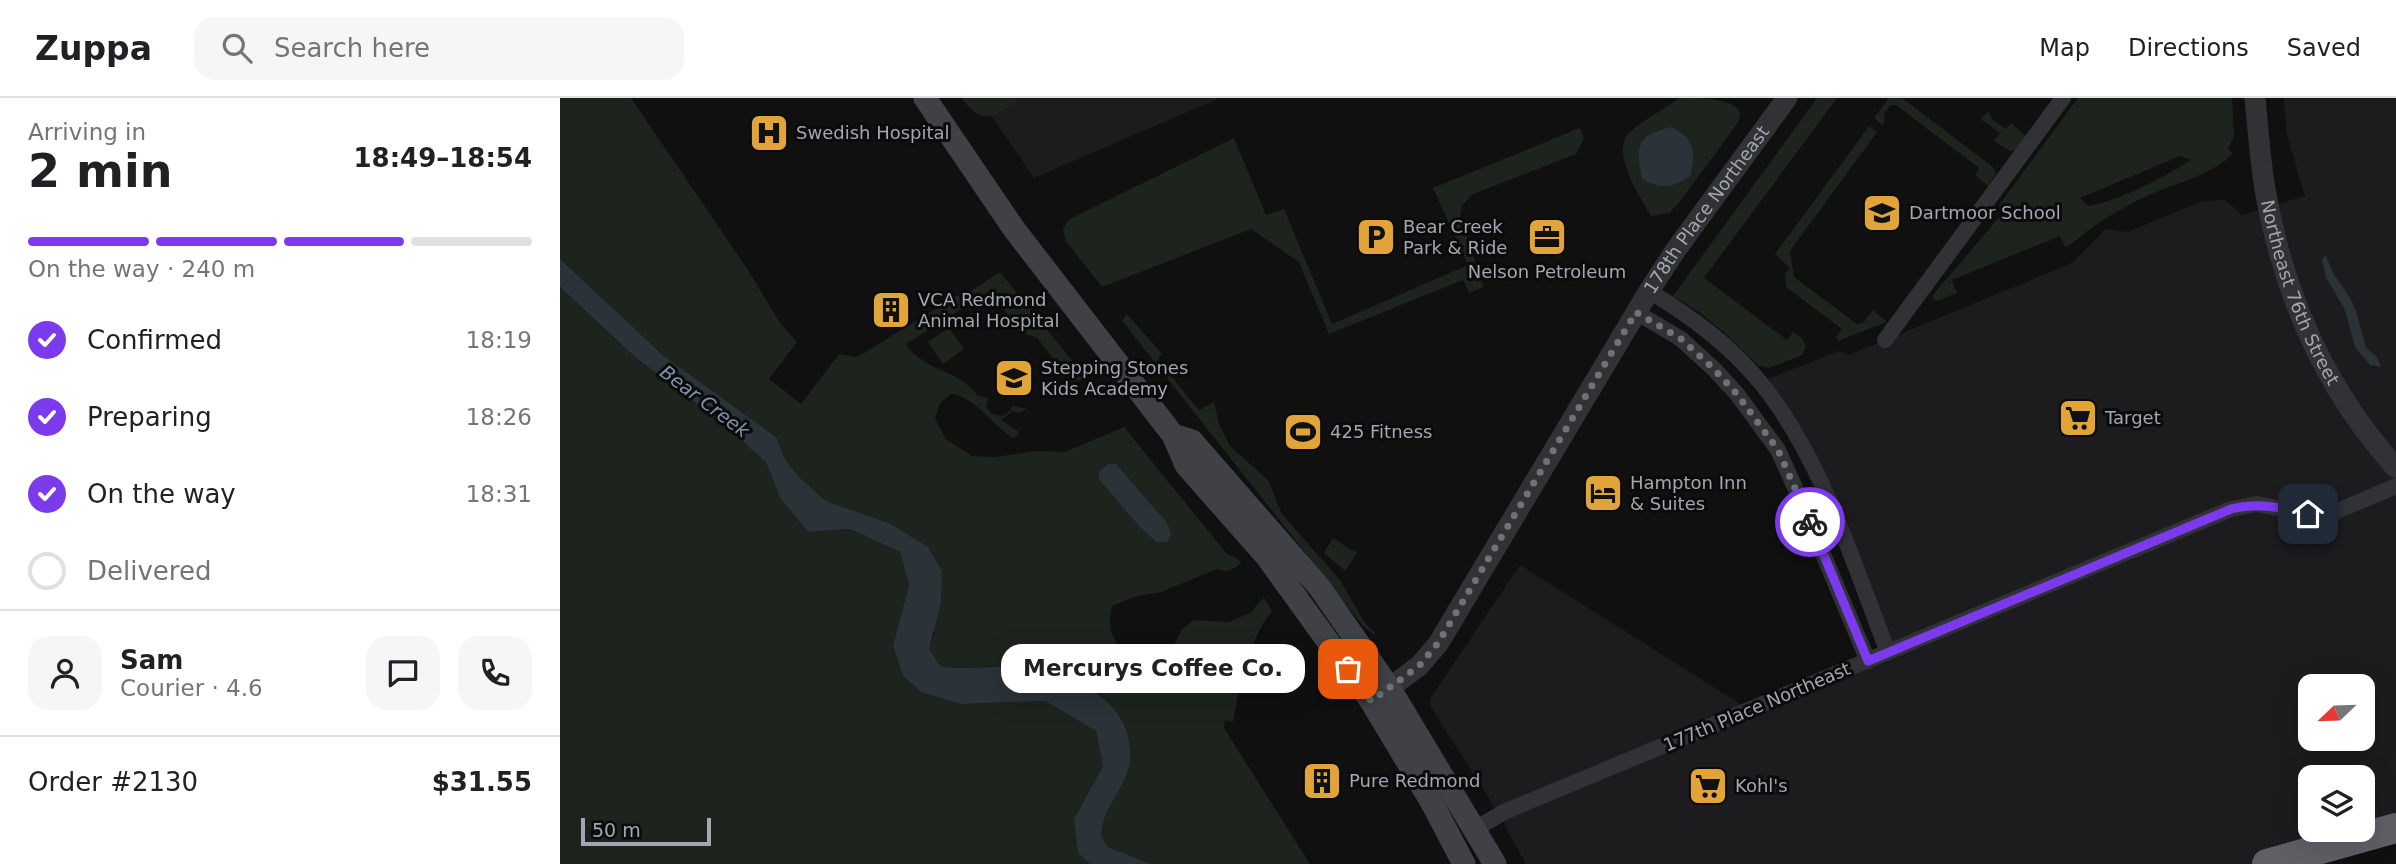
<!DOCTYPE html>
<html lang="en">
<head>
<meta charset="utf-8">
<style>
	body { margin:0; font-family:"DejaVu Sans",sans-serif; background:#f6f6f6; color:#202124; height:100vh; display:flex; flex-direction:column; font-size:26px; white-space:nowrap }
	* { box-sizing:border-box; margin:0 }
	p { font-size:23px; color:#757577 }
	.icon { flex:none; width:38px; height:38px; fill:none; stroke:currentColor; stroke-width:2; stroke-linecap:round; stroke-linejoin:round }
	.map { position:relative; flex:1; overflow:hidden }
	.details { display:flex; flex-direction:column; background:#fff; width:560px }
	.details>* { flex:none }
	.needle { width:46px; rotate:247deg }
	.controls { position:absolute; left:1738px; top:576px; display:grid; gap:14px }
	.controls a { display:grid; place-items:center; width:77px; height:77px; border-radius:14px; background:#fff; box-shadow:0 7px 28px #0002; font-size:35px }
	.scale { position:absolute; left:21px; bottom:18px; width:130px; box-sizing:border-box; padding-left:7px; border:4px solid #a2a7b1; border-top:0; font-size:19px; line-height:24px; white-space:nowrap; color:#a2a7b1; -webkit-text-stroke:5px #0b0b0c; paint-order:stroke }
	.pin { position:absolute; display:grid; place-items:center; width:60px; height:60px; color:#fff; margin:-30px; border-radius:14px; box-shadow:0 4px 10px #0006 }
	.courier { position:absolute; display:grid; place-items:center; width:70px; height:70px; margin:-35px; border:5px solid #7c3aed; border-radius:50%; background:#fff; color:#222; box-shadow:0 2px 9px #0007 }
	.bubble { position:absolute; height:49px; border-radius:21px; background:#fff; box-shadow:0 7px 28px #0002; font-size:23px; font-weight:700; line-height:49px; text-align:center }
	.summary em { font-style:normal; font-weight:700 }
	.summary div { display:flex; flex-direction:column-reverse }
	.summary { display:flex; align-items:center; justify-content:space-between; height:119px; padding:0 28px }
	h1 { font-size:46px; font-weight:700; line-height:52px }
	.bar { display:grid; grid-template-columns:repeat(4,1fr); gap:10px 7px; align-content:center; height:84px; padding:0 28px }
	.bar i { height:9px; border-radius:5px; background:#e0e0e0 }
	.bar .active { background:#7c3aed }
	.bar p { grid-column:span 4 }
	.line { display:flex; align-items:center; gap:18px; padding:0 28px; border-top:2px solid #e0e0e0 }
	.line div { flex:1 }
	.round { display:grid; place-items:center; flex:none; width:74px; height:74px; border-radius:21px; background:#f6f6f6 }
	ol { padding:0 28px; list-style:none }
	li { display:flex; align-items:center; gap:21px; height:77px }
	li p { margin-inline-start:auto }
	li .icon { padding:7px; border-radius:50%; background:#7c3aed; color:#fff; stroke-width:4 }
	li:last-child { color:#757577 }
	li i { width:38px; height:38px; border:4px solid #e0e0e0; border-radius:50% }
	header { display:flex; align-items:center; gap:42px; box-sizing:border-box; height:98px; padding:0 35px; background:#fff; border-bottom:2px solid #e0e0e0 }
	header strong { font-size:33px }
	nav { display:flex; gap:38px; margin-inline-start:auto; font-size:24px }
	.search { width:490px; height:63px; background:#f6f6f6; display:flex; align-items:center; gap:18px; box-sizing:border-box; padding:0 24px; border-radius:21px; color:#757577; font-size:26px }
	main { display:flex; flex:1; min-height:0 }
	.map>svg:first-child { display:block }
	.built { fill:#1c1c1e; fill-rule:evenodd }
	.green { fill:#1d231d; fill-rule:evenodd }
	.water { fill:#2b3238 }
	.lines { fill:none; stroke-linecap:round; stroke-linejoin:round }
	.minor { stroke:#313236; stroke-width:16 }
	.tertiary { stroke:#313236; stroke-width:21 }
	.secondary { stroke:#3f4146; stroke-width:23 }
	.motorway { stroke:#5e6066; stroke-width:30 }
	.done { stroke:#6f7279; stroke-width:7; stroke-dasharray:0 12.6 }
	.route { stroke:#7c3aed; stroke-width:9 }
	.labels { text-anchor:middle; stroke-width:6; stroke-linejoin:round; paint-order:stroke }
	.poi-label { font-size:18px; fill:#a2a7b1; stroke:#0b0b0c; text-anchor:start }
	.street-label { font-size:18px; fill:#a2a7b1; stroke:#0b0b0c }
	.water-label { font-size:19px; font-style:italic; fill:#7b95aa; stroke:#0b0b0c }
</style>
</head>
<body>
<header>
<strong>Zuppa</strong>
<div class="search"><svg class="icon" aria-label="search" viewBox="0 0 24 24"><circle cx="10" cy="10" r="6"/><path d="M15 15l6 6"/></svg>Search here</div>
<nav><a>Map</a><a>Directions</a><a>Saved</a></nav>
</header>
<main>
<section class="details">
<div class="summary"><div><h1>2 min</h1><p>Arriving in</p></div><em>18:49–18:54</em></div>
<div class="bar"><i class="active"></i><i class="active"></i><i class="active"></i><i></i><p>On the way · 240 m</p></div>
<ol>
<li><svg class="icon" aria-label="check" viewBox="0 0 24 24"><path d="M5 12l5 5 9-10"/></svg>Confirmed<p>18:19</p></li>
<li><svg class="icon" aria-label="check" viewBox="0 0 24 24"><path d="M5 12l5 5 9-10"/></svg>Preparing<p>18:26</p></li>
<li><svg class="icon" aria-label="check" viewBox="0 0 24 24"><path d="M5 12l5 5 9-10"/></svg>On the way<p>18:31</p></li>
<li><i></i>Delivered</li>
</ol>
<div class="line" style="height:126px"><a class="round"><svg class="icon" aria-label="person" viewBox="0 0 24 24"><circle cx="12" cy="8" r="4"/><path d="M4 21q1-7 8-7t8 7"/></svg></a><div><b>Sam</b><p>Courier · 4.6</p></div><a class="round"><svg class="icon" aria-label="chat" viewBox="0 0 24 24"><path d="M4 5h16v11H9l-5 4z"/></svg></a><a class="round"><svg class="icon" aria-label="phone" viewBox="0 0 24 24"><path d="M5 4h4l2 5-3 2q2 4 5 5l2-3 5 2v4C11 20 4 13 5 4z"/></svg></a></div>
<div class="line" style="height:91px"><div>Order #2130</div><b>$31.55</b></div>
</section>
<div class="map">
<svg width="1836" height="766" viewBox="0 0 1836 766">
	<rect width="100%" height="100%" fill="#101011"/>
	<g class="built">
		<path d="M 419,0 L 660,0 L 474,80 Z"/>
		<path d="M 1724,0 L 1836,0 L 1836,730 L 1698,766 L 966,766 L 935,710 L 871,609 L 870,601 L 960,467 L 1190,612 L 1328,554 L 1260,382 L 1200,284 L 1279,253 L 1289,257 L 1512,165 L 1546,131 L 1568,134 L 1642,103 L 1665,102 L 1682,117 L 1745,98 L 1727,37 ZM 1750,588 L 1802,588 L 1802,640 L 1750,640 ZM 1750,679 L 1802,679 L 1802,732 L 1750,732 Z"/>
	</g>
	<g class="green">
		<path d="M 0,0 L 71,0 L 188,172 L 220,225 L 237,244 L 209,281 L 241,306 L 279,256 L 295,259 L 299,258 L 398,197 L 400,200 L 440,174 L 527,281 L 512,284 L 477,240 L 459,233 L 431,192 L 346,246 C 363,274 402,272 418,298 L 428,300 L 426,309 L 432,316 L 443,318 L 451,312 L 452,308 L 467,311 L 459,315 L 453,313 L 441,322 L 459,334 L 454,341 C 433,328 416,299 391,296 L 380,305 L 375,321 L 386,341 L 412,358 L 435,359 L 476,353 L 505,354 L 564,329 L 667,456 L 677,460 L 681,465 C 673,472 668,475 657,471 L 601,494 L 577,498 L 552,508 C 544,546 563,556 598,560 L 614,547 L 622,531 L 634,522 L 669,524 L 692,514 L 699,504 L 704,500 L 712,513 C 688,544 680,585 673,624 L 665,622 L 664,630 L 750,766 L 591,766 L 548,749 L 541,738 C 542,731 543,723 546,717 C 553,699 568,683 570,663 C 575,608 532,588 486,576 C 476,574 465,570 455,569 C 430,566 405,573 380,568 L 368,551 L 375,535 L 331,426 L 266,403 L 239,379 L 226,363 L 216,339 L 104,258 L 0,161 Z"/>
		<path d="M 402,0 L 456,0 L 455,5 C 432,21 420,26 402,0 Z"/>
		<path d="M 1120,0 C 1140,0 1194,0 1177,26 L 1118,106 L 1109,115 L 1091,118 C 1080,98 1049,53 1070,34 C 1084,21 1104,11 1120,0 Z"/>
		<path d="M 1257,0 L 1277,0 L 1144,180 L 1227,242 L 1233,234 L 1242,240 L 1246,249 L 1242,257 L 1209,270 L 1199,268 L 1166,236 L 1139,214 L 1113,198 Z"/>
		<path d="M 1329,0 L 1342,0 L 1433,69 L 1436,75 L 1428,88 L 1415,77 L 1419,70 L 1336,7 L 1331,7 L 1324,16 L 1325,23 L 1322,27 L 1314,20 Z"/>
		<path d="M 1518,0 L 1672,0 L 1674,38 L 1668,52 L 1673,55 C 1655,76 1614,86 1589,97 C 1558,112 1536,125 1510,147 L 1505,149 L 1500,138 L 1392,182 L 1397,195 L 1377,203 L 1373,201 L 1373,197 L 1445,112 L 1439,107 ZM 1620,58 L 1631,62 C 1603,79 1561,103 1528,108 L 1520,100 Z"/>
		<path d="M 1428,13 L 1432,21 L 1446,31 L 1451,25 L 1465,37 C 1463,47 1460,52 1450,53 L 1434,43 L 1440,35 L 1421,21 Z"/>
		<path d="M 1309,28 L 1317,34 L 1230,153 L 1234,179 L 1297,226 L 1303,225 L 1313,212 L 1327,224 L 1278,243 L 1276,239 L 1282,231 L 1226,189 L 1225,177 L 1230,170 L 1215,156 Z"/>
		<path d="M 1020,30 L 1024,40 L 1016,56 L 913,96 L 902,108 L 900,120 L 924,189 L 909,195 L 903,182 L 769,236 L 739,164 L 691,131 L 542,189 L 506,143 L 503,131 L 508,122 L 674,40 L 706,117 L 724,111 L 772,226 L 908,167 L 873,90 Z"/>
		<path d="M 0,189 L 76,260 L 153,318 L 206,364 L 220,400 L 248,434 L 290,431 L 340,454 L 349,487 L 333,548 L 343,578 L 361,593 L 401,606 L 485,603 L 536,633 L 543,668 L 514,721 L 518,755 L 530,766 L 0,766 Z"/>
		<path d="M 567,216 L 602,256 L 598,262 L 639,312 L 654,304 L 659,326 L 670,348 L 708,382 L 722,416 L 780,482 L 805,525 L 815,535 L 814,537 L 803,528 L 562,223 Z"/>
		<path d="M 389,230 L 404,251 L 383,266 L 368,244 Z"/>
		<path d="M 773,440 L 797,455 L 785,473 L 764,455 Z"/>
	</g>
	<g class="water">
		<path d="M 1111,29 C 1135,40 1136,55 1130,78 C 1114,90 1100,91 1082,81 C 1076,47 1075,38 1111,29 Z"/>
		<path d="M 1764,158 L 1766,158 L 1773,175 L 1789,198 L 1796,213 L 1806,250 L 1817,259 L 1821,269 L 1810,267 L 1795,249 L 1785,212 L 1766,179 L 1762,163 Z"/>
		<path d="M 0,161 L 104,258 L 216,339 L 226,363 L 239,379 L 266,403 L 331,426 L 368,449 L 382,473 L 381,505 L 369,551 L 380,568 C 405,573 429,567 455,569 C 469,570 483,574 497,578 C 539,591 574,614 570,663 C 568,683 553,699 546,717 C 543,723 542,731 541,738 L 548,749 L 591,766 L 530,766 L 518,755 L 514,721 L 543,668 L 536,633 L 485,603 L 401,606 L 361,594 L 343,578 L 333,548 L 349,487 L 340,454 L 290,431 L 248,434 L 220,400 L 206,364 L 153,318 L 76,260 L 0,189 Z"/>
		<path d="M 548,366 L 556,366 L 607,425 L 611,436 L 607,444 L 597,444 L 579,428 L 539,381 L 539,374 Z"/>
	</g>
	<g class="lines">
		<g class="minor">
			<path d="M 1089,193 C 1130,218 1169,246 1200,284 C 1261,358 1293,465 1328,554"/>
			<path d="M 1076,214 L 1121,241 L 1154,271 L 1177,296 L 1218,352 L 1237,394 L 1308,563"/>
			<path d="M 1325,242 L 1503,0"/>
			<path d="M 915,731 L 944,714 L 1671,411 L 1697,406 L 1748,416 L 1770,416 L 1836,388"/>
		</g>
		<g class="tertiary">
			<path id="s1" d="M 1695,0 C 1698,30 1700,61 1705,91 C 1723,195 1765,291 1836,370"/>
			<path id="s2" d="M 817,599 L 859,568 L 878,546 L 1089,193 L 1115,153 L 1227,0"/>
		</g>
		<g class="secondary">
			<path d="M 365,0 L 454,131 L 613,337 L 626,367 L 707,459 L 811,603 L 871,703 L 904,766"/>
			<path d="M 613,337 L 632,343 L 760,490 L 830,591 L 935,766"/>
		</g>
		<path class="motorway" d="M 1707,766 L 1836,730"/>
	</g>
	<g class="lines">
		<path class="done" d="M 788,571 L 811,603 L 859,568 L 878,545 L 1076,214 L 1121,241 L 1154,271 L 1177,296 L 1218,352 L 1250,424"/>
		<path class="route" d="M 1250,424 L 1308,563 L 1671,411 C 1699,404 1721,410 1748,416"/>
	</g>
	<defs>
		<g id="hospital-square" transform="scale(2.0125)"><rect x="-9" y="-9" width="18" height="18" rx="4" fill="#e1a438" stroke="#0b0b0c"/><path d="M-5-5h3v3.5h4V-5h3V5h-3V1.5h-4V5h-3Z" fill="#111"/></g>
		<g id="school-square" transform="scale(2.0125)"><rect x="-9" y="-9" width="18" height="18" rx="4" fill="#e1a438" stroke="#0b0b0c"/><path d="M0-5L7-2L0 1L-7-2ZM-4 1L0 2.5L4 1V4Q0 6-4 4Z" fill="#111"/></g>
		<g id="parking-square" transform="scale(2.0125)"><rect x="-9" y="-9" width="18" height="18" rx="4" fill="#e1a438" stroke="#0b0b0c"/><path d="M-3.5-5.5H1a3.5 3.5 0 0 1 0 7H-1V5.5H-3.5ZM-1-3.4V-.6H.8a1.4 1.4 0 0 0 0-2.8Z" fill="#111"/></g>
		<g id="office-square" transform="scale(2.0125)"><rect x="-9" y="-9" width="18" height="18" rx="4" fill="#e1a438" stroke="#0b0b0c"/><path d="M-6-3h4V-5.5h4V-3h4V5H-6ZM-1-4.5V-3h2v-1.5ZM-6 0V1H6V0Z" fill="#111"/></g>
		<g id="building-square" transform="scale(2.0125)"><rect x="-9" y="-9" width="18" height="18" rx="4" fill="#e1a438" stroke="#0b0b0c"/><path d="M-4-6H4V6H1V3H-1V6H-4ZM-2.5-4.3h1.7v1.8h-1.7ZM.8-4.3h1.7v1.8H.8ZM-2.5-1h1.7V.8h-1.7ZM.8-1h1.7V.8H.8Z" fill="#111"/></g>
		<g id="supermarket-square" transform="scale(2.0125)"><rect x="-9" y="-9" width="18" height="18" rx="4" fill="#e1a438" stroke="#0b0b0c"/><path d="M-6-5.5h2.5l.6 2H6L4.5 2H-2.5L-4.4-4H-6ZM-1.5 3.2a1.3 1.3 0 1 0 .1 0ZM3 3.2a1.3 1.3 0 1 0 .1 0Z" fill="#111"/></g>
		<g id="stadium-square" transform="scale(2.0125)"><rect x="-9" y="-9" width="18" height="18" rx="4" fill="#e1a438" stroke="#0b0b0c"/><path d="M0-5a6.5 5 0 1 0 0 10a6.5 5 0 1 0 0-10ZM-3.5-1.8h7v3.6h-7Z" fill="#111"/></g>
		<g id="hotel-square" transform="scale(2.0125)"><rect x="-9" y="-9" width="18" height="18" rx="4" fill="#e1a438" stroke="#0b0b0c"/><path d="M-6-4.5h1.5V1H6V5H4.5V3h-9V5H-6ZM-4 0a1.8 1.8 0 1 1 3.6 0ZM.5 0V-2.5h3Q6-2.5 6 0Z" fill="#111"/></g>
	</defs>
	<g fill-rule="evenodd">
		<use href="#hospital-square" x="209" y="35"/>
		<use href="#school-square" x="1322" y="115"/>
		<use href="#parking-square" x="816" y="139"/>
		<use href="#office-square" x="987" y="139"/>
		<use href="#building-square" x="331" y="212"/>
		<use href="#school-square" x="454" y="280"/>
		<use href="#supermarket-square" x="1518" y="320"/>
		<use href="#stadium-square" x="743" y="334"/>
		<use href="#hotel-square" x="1043" y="395"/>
		<use href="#building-square" x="762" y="683"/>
		<use href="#supermarket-square" x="1148" y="688"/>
	</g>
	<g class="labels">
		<g class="poi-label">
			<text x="236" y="41">Swedish Hospital</text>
			<text x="1349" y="121">Dartmoor School</text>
			<text x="843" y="135">Bear Creek<tspan x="843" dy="21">Park &amp; Ride</tspan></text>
			<text x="987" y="180" text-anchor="middle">Nelson Petroleum</text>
			<text x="358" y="208">VCA Redmond<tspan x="358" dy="21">Animal Hospital</tspan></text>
			<text x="481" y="276">Stepping Stones<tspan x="481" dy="21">Kids Academy</tspan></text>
			<text x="1545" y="326">Target</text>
			<text x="770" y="340">425 Fitness</text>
			<text x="1070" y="391">Hampton Inn<tspan x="1070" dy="21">&amp; Suites</tspan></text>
			<text x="789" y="689">Pure Redmond</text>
			<text x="1175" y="694">Kohl's</text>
		</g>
		<g class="street-label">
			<text dy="6" stroke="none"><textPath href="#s2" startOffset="592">178th Place Northeast</textPath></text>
			<text dy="6" stroke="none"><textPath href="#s1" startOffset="201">Northeast 76th Street</textPath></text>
			<text transform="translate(1197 609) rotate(-23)" y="6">177th Place Northeast</text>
		</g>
		<g class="water-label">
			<text transform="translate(145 303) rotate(37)" y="7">Bear Creek</text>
		</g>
	</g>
</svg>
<div class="controls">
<a><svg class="needle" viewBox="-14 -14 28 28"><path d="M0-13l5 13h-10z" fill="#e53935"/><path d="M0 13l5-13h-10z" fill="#757577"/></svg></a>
<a><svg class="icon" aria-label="layers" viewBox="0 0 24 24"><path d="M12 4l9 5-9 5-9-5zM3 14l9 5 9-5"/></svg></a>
</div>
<div class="scale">50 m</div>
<div class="pin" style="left:788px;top:571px;background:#ea580c"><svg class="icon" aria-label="bag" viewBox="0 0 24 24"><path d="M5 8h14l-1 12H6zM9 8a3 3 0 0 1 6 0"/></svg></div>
<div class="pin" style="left:1748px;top:416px;background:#1f2937"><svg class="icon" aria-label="home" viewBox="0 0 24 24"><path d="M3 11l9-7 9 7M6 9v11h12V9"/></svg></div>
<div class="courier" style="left:1250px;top:424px"><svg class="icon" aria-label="bike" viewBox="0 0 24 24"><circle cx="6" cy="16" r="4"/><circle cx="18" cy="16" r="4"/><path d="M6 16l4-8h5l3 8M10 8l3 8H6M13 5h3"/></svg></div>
<div class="bubble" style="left:441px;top:546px;width:304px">Mercurys Coffee Co.</div>
</div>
</main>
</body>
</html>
